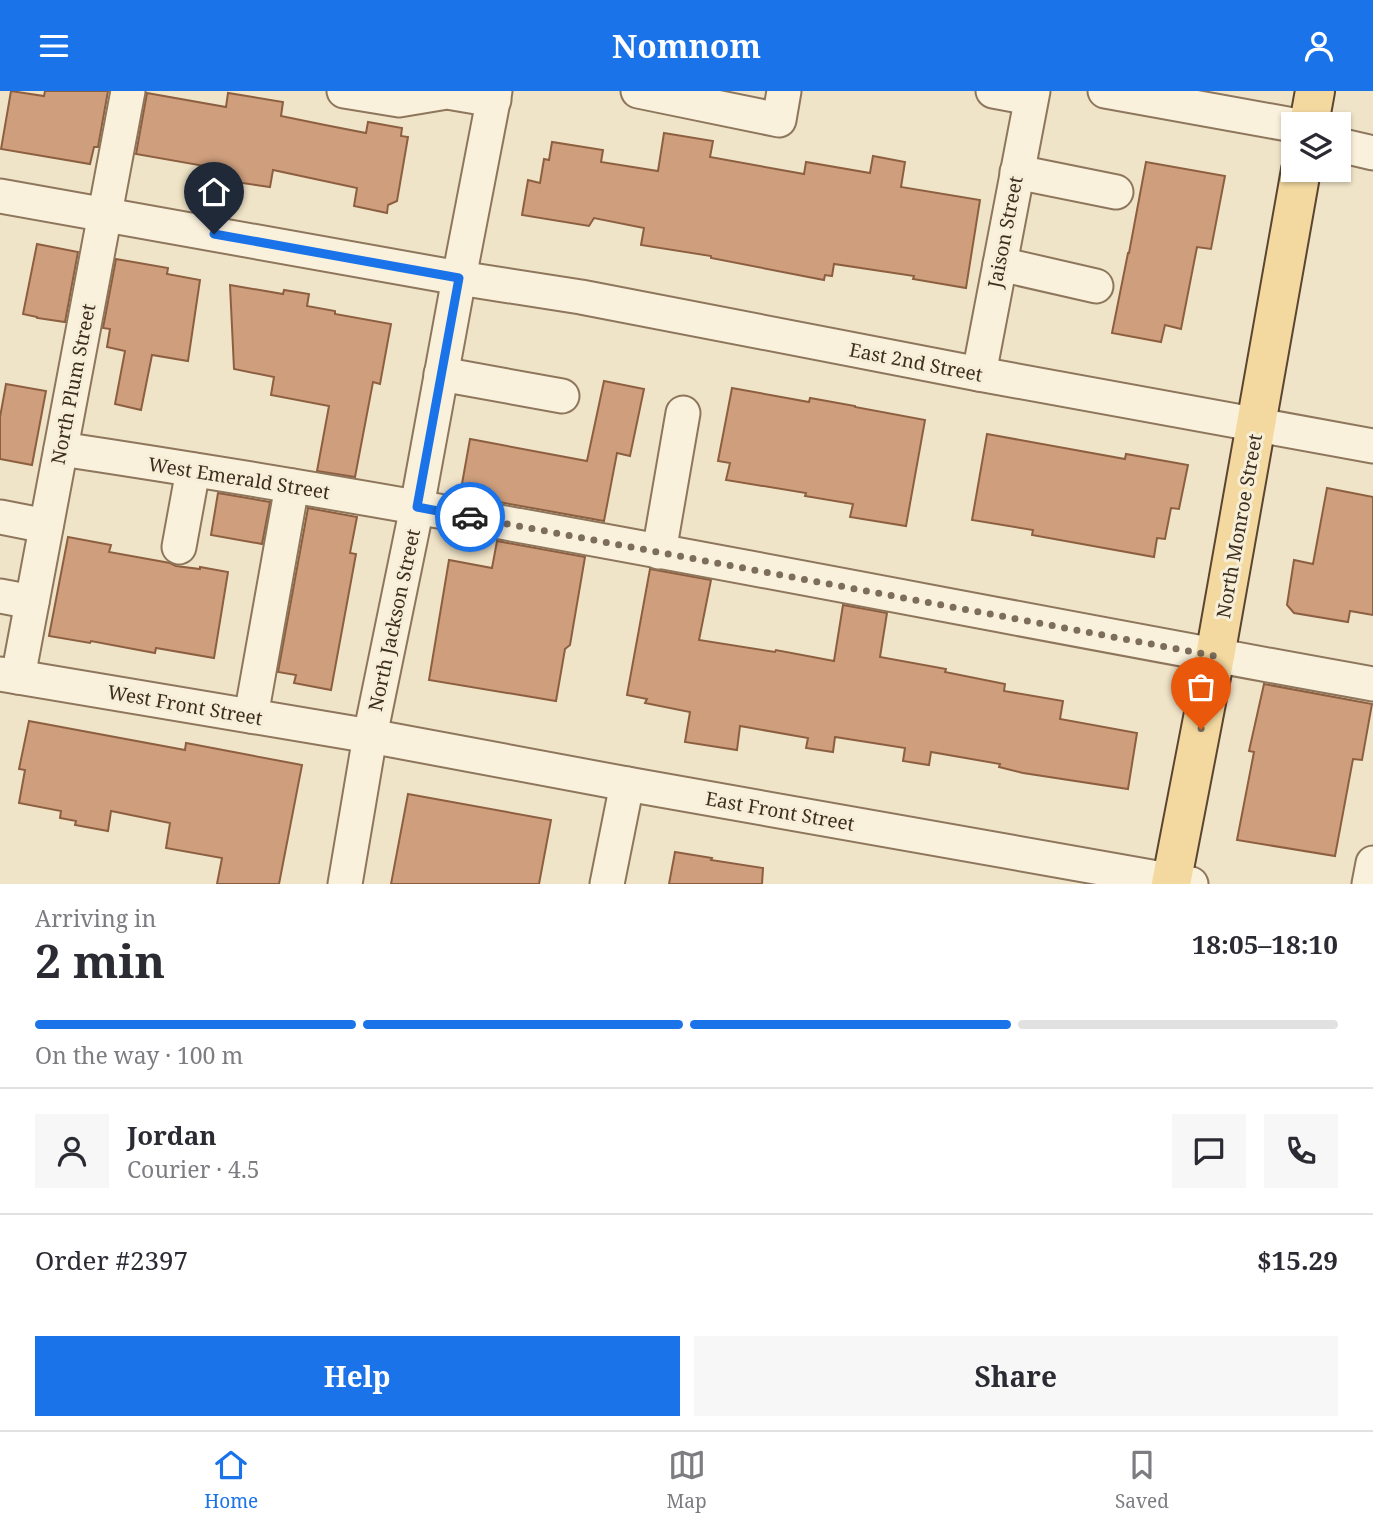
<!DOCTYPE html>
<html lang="en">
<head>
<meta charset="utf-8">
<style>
	body { margin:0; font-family:"Noto Serif",serif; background:#f7f7f7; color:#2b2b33; height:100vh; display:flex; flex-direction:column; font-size:26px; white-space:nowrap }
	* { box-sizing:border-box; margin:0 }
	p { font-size:23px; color:#7c7c81 }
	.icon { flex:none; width:38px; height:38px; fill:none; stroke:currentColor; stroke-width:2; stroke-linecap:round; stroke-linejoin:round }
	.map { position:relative; height:793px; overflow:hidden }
	.drawer { display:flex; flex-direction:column; background:#fff; flex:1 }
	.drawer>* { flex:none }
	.buttons { position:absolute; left:1281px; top:21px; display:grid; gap:14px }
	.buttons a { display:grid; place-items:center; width:70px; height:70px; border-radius:0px; background:#fff; box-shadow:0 2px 5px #0004; font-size:35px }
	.pin { position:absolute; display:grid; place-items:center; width:60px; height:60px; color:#fff; margin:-72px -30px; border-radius:50% 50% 50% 0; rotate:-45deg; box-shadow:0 0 7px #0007 }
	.pin .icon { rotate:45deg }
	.courier { position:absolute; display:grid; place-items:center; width:70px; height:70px; margin:-35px; border:5px solid #1a73e8; border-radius:50%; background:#fff; color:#222; box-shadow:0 2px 9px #0007 }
	.overview em { font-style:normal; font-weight:700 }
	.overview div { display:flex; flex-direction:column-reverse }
	.overview { display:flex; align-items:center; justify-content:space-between; height:119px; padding:0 35px }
	h1 { font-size:46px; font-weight:700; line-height:52px }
	.bar { display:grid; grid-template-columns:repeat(4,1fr); gap:10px 7px; align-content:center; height:84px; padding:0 35px }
	.bar i { height:9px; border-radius:5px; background:#e1e1e2 }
	.bar .on { background:#1a73e8 }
	.bar p { grid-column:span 4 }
	.line { display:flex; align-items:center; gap:18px; padding:0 35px; border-top:2px solid #e1e1e2 }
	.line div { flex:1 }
	.round { display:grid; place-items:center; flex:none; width:74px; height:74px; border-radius:0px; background:#f7f7f7 }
	.button { display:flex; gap:14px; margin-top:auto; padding:14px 35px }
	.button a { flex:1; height:80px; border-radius:0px; background:#1a73e8; color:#fff; font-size:28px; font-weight:700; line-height:80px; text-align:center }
	.button a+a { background:#f7f7f7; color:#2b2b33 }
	header { display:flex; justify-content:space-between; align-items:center; height:91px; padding:0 35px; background:#1a73e8; color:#fff; font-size:32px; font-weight:700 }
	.dock { display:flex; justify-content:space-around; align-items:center; height:98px; border-top:2px solid #e1e1e2; background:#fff; font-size:19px; color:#7c7c81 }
	.dock a { display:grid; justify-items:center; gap:4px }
	.dock .on { color:#1a73e8 }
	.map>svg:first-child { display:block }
	.building { fill:#cf9f7d; stroke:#8d5f41; stroke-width:2 }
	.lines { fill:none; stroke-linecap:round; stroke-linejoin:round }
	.minor-casing { stroke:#8d765c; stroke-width:37 }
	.major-casing { stroke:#5b4430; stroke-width:42 }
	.minor { stroke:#faf1dc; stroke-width:33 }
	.major { stroke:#f3d9a0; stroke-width:38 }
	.done { stroke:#7c6e5b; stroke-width:7; stroke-dasharray:0 12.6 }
	.route { stroke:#1a73e8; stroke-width:9 }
	.labels { text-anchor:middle; stroke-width:6; stroke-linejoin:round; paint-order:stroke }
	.street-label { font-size:19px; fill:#3d2e20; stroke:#f7eed8 }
</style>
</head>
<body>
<header><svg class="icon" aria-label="menu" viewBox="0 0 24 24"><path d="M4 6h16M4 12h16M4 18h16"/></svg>Nomnom<svg class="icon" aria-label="person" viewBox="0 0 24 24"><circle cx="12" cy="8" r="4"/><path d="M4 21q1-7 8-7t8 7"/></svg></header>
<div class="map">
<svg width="1373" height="793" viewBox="0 0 1373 793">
	<rect width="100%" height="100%" fill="#f0e4c8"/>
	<g class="building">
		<path d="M 11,0 L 44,5 L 45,0 L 108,0 L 98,56 L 94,56 L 90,73 L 1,58 Z"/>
		<path d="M 147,2 L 226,16 L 228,2 L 283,11 L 281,25 L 325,34 L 366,42 L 368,31 L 402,37 L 401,45 L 408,46 L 397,110 L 388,114 L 387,122 L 354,115 L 357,97 L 273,79 L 270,96 L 215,88 L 216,77 L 136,63 Z"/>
		<path d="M 664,42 L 713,50 L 710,66 L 804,83 L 806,71 L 870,82 L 873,65 L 905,71 L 901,96 L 980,109 L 966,197 L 913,188 L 914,185 L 834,173 L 832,185 L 825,184 L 824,189 L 711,167 L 711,165 L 641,154 L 644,137 L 594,127 L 589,135 L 522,124 L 528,89 L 540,92 L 544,68 L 549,69 L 552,51 L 603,59 L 601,71 L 658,80 Z"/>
		<path d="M 1146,71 L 1225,85 L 1211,158 L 1197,156 L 1181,238 L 1165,234 L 1161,251 L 1112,242 L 1128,162 L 1129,162 Z"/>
		<path d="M 37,153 L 78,161 L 65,231 L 37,227 L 37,226 L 23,223 Z"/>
		<path d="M 116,168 L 168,177 L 167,183 L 200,189 L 188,270 L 152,264 L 141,319 L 115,313 L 125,260 L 107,256 L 110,238 L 103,237 Z"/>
		<path d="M 230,194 L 283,203 L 284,199 L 309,203 L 307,215 L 335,220 L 335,223 L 391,233 L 380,293 L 373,291 L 355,386 L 317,380 L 329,315 L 271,304 L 274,286 L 234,278 Z"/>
		<path d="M 604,290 L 644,298 L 630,365 L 617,362 L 604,430 L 460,404 L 470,348 L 587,370 Z"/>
		<path d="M 6,293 L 46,300 L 32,374 L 0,368 L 0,326 Z"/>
		<path d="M 732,297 L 809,311 L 810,307 L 855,315 L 855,316 L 925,329 L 906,435 L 850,426 L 853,413 L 805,405 L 806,402 L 726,389 L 730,372 L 718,370 Z"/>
		<path d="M 987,343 L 1125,368 L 1126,363 L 1188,374 L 1179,418 L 1171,417 L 1165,448 L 1157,447 L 1154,466 L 1032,444 L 1033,439 L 972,429 Z"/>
		<path d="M 1327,397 L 1373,406 L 1373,524 L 1350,520 L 1348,531 L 1294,522 L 1287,514 L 1294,469 L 1313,473 Z"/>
		<path d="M 218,402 L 270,411 L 262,453 L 211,444 Z"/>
		<path d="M 308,417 L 357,426 L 350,462 L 356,463 L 331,599 L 294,592 L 296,584 L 278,581 Z"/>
		<path d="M 68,446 L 111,454 L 109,461 L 170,472 L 176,475 L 200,478 L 200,476 L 228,481 L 214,567 L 156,557 L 155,562 L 91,550 L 90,552 L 49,545 Z"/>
		<path d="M 497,450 L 585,466 L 570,554 L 565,558 L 556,610 L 429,589 L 449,469 L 492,477 Z"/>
		<path d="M 650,478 L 711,489 L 699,549 L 775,561 L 776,559 L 834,570 L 843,514 L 887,522 L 880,566 L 946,578 L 945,581 L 1005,593 L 1004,600 L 1063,610 L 1060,628 L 1137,642 L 1128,698 L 1023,682 L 999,676 L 1000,673 L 931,661 L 929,674 L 903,670 L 905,657 L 835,646 L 833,661 L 806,657 L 808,647 L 740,635 L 737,659 L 685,651 L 690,621 L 645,612 L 647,608 L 627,604 Z"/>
		<path d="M 1264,593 L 1372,613 L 1362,669 L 1353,668 L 1335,765 L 1237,749 L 1254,661 L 1249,660 Z"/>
		<path d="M 29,630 L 185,659 L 186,652 L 302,674 L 279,793 L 217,793 L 222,767 L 166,757 L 170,732 L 111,720 L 108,740 L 75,734 L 76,730 L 60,727 L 61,720 L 19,712 L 25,679 L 19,678 Z"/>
		<path d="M 408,703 L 551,729 L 539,793 L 391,793 Z"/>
		<path d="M 675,761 L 712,767 L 711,769 L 763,777 L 762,793 L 669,793 Z"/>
	</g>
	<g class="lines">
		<g class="minor-casing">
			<g id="minor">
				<path d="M 344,0 L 399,9 L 447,1 L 494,9"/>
				<path d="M 638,0 L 779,29 L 784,0"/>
				<path d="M 993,0 L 1031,7"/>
				<path d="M 1105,0 L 1293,34"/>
				<path d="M 1339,54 L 1373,62"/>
				<path d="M 1017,81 L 1116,101"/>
				<path d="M 0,105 L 459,187 L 581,206 L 979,283 L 1373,355"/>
				<path d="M 1000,173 L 1096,195"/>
				<path d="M 441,283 L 562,305"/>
				<path d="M 979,283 L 1033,0"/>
				<path d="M 61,358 C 501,424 936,515 1373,593"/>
				<path d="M 0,426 L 46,435"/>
				<path d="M 179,456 L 193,379"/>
				<path d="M 659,461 L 683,322"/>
				<path d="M 0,505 L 32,511"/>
				<path d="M 0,583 L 370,645 L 627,693 L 1191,793"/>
				<path d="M 18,586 L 128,0"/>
				<path d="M 251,625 L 292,395"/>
				<path d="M 345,793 L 370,645 L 417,416 L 459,187 L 495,0"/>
				<path d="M 607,793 L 627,693"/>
				<path d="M 1369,793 L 1373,772"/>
			</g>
		</g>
		<g class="major-casing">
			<g id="major">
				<path d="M 1309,33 L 1315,0"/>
				<path d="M 1171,793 L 1215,565 L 1301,79"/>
			</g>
		</g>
		<use href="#minor" class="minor"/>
		<use href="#major" class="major"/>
	</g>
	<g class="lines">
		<path class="done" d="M 470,426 L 1215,565 L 1201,638"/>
		<path class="route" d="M 214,143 L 459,187 L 417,416 L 470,426"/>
	</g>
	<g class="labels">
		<g class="street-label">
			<text transform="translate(1005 141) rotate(-79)" y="7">Jaison Street</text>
			<text transform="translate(916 271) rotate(11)" y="7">East 2nd Street</text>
			<text transform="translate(73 293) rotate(-79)" y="7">North Plum Street</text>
			<text transform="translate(239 387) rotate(9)" y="7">West Emerald Street</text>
			<text transform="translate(1239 435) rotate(-80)" y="7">North Monroe Street</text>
			<text transform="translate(394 529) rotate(-78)" y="7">North Jackson Street</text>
			<text transform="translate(185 614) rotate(10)" y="7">West Front Street</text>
			<text transform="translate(780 720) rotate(10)" y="7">East Front Street</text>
		</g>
	</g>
</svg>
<div class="buttons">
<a><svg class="icon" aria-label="layers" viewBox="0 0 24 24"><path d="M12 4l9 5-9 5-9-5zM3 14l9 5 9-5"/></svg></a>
</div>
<div class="pin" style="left:1201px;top:638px;background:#ea580c"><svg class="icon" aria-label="bag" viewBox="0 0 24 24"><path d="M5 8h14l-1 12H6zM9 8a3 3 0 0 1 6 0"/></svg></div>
<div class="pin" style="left:214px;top:143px;background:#1f2937"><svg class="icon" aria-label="home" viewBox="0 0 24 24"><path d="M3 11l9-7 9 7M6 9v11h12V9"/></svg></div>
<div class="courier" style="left:470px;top:426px"><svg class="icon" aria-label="car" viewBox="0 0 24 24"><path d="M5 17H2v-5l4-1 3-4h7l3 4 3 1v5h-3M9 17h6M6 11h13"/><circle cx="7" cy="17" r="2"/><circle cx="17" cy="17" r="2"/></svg></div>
</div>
<section class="drawer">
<div class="overview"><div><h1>2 min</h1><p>Arriving in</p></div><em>18:05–18:10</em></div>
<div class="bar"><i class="on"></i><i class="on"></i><i class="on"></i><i></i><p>On the way · 100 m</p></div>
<div class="line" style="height:126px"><a class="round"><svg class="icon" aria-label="person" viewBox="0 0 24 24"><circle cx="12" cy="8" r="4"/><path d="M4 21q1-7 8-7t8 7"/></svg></a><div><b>Jordan</b><p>Courier · 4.5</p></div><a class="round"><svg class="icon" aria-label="chat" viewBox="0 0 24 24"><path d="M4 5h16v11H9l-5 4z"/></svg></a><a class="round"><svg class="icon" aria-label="phone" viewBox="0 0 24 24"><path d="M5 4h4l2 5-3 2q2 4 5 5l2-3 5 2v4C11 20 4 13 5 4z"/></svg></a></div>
<div class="line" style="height:91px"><div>Order #2397</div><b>$15.29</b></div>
<div class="button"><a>Help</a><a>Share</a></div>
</section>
<nav class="dock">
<a class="on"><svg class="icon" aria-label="home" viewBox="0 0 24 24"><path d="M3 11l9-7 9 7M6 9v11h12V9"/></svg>Home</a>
<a><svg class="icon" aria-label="map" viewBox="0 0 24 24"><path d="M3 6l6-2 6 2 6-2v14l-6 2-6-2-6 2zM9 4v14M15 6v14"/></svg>Map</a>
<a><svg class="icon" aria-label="saved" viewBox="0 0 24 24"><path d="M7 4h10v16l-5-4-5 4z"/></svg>Saved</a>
</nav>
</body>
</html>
